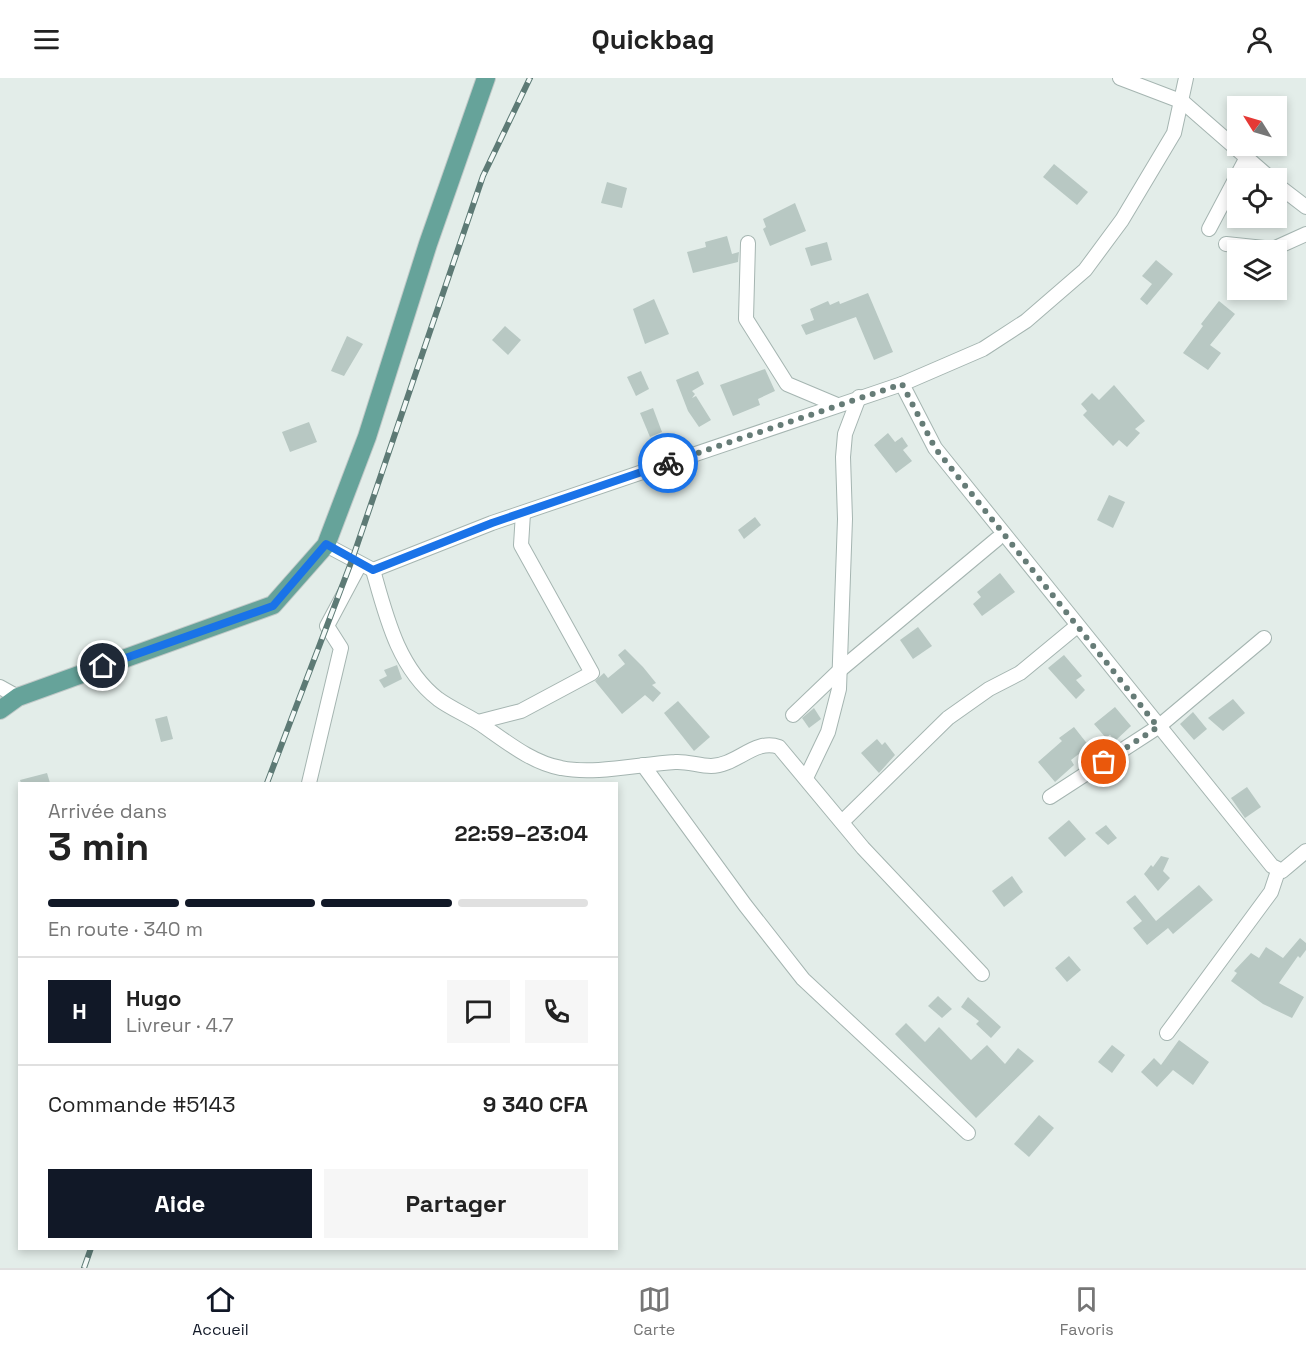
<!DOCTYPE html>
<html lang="fr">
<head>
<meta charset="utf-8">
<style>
	body { margin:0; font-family:"Space Grotesk",sans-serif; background:#f6f6f6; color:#222; height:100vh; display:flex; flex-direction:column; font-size:22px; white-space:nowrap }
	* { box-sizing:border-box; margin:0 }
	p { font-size:20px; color:#767676 }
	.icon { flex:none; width:33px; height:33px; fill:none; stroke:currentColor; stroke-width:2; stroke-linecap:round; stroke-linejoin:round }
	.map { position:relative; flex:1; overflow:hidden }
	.side { position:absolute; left:18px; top:704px; width:600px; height:468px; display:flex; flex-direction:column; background:#fff; border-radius:0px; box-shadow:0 3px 9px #0003 }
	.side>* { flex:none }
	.needle { width:39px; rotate:307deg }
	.tools { position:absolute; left:1227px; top:18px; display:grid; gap:12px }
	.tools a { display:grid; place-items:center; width:60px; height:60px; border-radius:0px; background:#fff; box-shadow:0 3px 9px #0003; font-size:30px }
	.pin { position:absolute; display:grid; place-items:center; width:51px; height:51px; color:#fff; margin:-26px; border:3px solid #fff; border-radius:50%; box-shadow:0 2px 6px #0007 }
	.courier { position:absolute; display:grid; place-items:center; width:60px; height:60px; margin:-30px; border:4px solid #1a73e8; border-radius:50%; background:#fff; color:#222; box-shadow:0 2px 8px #0007 }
	.headline em { font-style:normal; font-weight:600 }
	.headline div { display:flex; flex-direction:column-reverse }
	.headline { display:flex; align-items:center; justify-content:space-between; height:102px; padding:0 30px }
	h1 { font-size:39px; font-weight:600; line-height:45px }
	.bar { display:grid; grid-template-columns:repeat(4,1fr); gap:9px 6px; align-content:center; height:72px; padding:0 30px }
	.bar i { height:8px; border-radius:4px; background:#e0e0e0 }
	.bar .selected { background:#111827 }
	.bar p { grid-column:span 4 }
	.line { display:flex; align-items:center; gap:15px; padding:0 30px; border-top:2px solid #e0e0e0 }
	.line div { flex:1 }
	.round { display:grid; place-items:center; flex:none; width:63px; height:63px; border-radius:0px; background:#f6f6f6 }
	.action { display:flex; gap:12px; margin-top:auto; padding:12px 30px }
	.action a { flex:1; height:69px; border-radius:0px; background:#111827; color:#fff; font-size:24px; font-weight:600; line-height:69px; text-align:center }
	.action a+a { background:#f6f6f6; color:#222 }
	header { display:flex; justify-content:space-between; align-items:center; height:78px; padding:0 30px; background:#fff; font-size:27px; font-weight:600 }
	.menu { display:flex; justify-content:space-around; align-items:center; height:84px; border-top:2px solid #e0e0e0; background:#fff; font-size:16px; color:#767676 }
	.menu a { display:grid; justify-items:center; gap:3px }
	.menu .selected { color:#111827 }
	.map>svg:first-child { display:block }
	.building { fill:#b8c8c3 }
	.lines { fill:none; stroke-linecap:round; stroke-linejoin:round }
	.minor-casing { stroke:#a5b5b1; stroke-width:16 }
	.primary-casing { stroke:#c1c9c8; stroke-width:20 }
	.minor { stroke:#fff; stroke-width:14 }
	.primary { stroke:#66a39a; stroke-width:18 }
	.rail-casing { stroke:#5d7a75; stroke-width:6 }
	.rail { stroke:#f3f9f7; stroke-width:4; stroke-dasharray:11; stroke-linecap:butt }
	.done { stroke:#667c77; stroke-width:6; stroke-dasharray:0 10.8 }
	.route { stroke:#1a73e8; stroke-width:8 }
</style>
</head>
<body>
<header><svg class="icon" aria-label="menu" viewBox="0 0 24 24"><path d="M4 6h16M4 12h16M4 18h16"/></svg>Quickbag<svg class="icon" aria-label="person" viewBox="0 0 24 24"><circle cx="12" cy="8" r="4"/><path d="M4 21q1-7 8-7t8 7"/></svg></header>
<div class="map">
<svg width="1306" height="1190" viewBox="0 0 1306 1190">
	<rect width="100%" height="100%" fill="#e3ede9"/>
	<g class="building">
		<path d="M 1054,86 L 1088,114 L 1077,127 L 1043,99 Z"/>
		<path d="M 607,104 L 627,110 L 622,130 L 601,125 Z"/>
		<path d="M 795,125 L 806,153 L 770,168 L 763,151 L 766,149 L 763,141 Z"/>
		<path d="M 727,158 L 732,176 L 739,174 L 738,184 L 693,195 L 687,174 L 706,169 L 705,164 Z"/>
		<path d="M 827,164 L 832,182 L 811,188 L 805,170 Z"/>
		<path d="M 1156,182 L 1173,196 L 1147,227 L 1140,221 L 1152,206 L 1142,198 Z"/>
		<path d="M 868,215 L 893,274 L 874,282 L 856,239 L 806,257 L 801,247 L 814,242 L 810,231 L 828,223 L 830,227 L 839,223 L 840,226 Z"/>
		<path d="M 654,221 L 669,256 L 645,266 L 633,231 Z"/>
		<path d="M 1219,223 L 1235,236 L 1210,267 L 1221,275 L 1208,292 L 1183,275 L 1203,248 L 1201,246 Z"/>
		<path d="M 505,248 L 521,262 L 508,277 L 492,262 Z"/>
		<path d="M 347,258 L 363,266 L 344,298 L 331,293 Z"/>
		<path d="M 765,291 L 775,313 L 758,321 L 760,327 L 733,338 L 720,307 Z"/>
		<path d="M 641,293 L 649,311 L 636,318 L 627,299 Z"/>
		<path d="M 698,293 L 704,306 L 692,313 L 695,316 L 692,320 L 696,318 L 711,342 L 699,349 L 688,333 L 676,302 Z"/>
		<path d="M 1114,307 L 1145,343 L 1135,351 L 1140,355 L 1127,369 L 1119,362 L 1113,368 L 1083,337 L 1087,333 L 1081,326 L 1092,315 L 1099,322 Z"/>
		<path d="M 653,330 L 662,354 L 650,359 L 640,335 Z"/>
		<path d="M 309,344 L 317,364 L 290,374 L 282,354 Z"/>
		<path d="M 888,355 L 895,364 L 902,359 L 908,368 L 903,372 L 912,383 L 896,395 L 874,367 Z"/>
		<path d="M 1109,417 L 1125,424 L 1113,450 L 1097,442 Z"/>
		<path d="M 755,439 L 761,447 L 744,461 L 738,452 Z"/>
		<path d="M 1000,495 L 1015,514 L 982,538 L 973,526 L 981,519 L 977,514 Z"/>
		<path d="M 918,549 L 932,568 L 913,581 L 900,562 Z"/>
		<path d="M 625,571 L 643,589 L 656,605 L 652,607 L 661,615 L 653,624 L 645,617 L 622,636 L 595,603 L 604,595 L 608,600 L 625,586 L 618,577 Z"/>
		<path d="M 1064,577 L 1082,598 L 1076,602 L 1085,612 L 1076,621 L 1048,590 Z"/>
		<path d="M 397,587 L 402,601 L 384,610 L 379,602 L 387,598 L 384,592 Z"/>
		<path d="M 1233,621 L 1245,635 L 1223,653 L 1208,640 Z"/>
		<path d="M 678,623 L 710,659 L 694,673 L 664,635 Z"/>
		<path d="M 1115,629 L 1131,648 L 1115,663 L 1110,657 L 1106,660 L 1094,646 Z"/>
		<path d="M 814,630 L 821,641 L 809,650 L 802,640 Z"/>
		<path d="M 1193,634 L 1207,651 L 1194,662 L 1180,646 Z"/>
		<path d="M 167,638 L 173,661 L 161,664 L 155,641 Z"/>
		<path d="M 1074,649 L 1089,668 L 1071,682 L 1074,687 L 1055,704 L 1038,684 L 1062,663 L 1059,660 Z"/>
		<path d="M 877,661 L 882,667 L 885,664 L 895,677 L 879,695 L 861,675 Z"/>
		<path d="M 47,695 L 50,705 L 21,705 L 20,702 Z"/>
		<path d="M 1247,709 L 1261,729 L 1245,740 L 1231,720 Z"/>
		<path d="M 1069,742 L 1086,761 L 1065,779 L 1048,760 Z"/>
		<path d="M 1106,747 L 1117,760 L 1108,767 L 1095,755 Z"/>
		<path d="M 1161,778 L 1169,780 L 1163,793 L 1170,800 L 1158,813 L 1144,796 L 1151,787 L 1153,789 Z"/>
		<path d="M 1012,798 L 1023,814 L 1004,829 L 992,813 Z"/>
		<path d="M 1199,807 L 1213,822 L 1173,856 L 1168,850 L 1147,867 L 1133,850 L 1142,843 L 1126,824 L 1135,817 L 1156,843 Z"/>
		<path d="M 1300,860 L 1306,865 L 1306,872 L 1300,880 L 1298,878 L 1279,905 L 1304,919 L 1292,940 L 1263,926 L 1231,903 L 1237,895 L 1234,893 L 1251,875 L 1259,880 L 1266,869 L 1283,880 Z"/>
		<path d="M 1069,878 L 1081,892 L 1067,904 L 1055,890 Z"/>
		<path d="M 938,918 L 952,931 L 942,940 L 928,928 Z"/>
		<path d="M 968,919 L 1001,949 L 991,960 L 976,946 L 979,943 L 961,929 Z"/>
		<path d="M 906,945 L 925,964 L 939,949 L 971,982 L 987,967 L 1005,986 L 1018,970 L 1034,983 L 976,1040 L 895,956 Z"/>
		<path d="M 1179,962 L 1209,984 L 1193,1007 L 1173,992 L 1157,1009 L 1141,994 L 1154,980 L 1161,987 Z"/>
		<path d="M 1112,967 L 1125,977 L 1112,995 L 1098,984 Z"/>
		<path d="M 1039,1037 L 1054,1050 L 1029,1079 L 1014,1066 Z"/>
	</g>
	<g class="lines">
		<g class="minor-casing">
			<g id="minor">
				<path d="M 1120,0 L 1183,24 L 1270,100"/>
				<path d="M 1276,106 L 1306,129"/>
				<path d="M 1209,151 L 1246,81"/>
				<path d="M 748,165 L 746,241 L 787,306 L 837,327"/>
				<path d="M 1226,166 L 1273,171 L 1306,156"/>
				<path d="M 902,306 L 935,370 L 1272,788 L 1282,793 L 1306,773"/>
				<path d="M 326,467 L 373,492 L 492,445 L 902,306 L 983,271 L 1026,243 L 1085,192 L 1122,142 L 1174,55 L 1186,0"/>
				<path d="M 373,492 C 386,538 398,590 438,621 C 453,632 470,638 485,649 C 508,665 533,685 561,690 C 595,697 640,686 675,684 C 687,683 699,688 711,688 C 736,688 755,660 779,669 L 863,770 L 982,896"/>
				<path d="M 0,609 L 18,619"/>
				<path d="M 793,637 L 840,592 L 997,461"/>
				<path d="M 478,644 L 521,633 L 592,595 L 521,467 L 523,435"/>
				<path d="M 643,687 L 745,827 L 803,901 L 968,1055"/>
				<path d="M 806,700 L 828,654 L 839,611 L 845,441 L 843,379 L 845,356 L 859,319"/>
				<path d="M 309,705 L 341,570 L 327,548 L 360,486"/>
				<path d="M 1050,719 L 1158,649 L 1264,560"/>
				<path d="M 842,744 L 948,640 L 989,611 L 1020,595 L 1077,548"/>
				<path d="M 1167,955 L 1271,814 L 1278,793"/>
			</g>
		</g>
		<g class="primary-casing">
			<path id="primary" d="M 0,632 L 18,619 L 273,527 L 326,467 L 367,359 L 428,166 L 486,0"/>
		</g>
		<use href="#minor" class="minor"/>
		<use href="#primary" class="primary"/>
		<g class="rail-casing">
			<g id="rail">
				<path d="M 267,705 L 352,482 L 483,98 L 530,0"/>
				<path d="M 84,1190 L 91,1170"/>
			</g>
		</g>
		<use href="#rail" class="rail"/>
	</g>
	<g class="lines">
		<path class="done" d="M 668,385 L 902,306 L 935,370 L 1158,649 L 1104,684"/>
		<path class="route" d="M 103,588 L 273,528 L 326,466 L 373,492 L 492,445 L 668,385"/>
	</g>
</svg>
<div class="tools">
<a><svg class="needle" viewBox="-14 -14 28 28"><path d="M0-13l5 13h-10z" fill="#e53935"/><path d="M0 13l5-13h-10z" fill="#767676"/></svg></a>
<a><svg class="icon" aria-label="locate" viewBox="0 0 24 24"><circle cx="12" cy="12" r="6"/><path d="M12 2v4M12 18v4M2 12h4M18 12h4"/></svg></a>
<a><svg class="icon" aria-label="layers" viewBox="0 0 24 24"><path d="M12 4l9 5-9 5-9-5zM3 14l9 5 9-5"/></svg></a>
</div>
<div class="pin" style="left:1104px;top:684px;background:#ea580c"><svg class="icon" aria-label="bag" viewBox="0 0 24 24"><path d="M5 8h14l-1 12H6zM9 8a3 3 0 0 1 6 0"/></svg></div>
<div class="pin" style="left:103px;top:588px;background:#1f2937"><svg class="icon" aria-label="home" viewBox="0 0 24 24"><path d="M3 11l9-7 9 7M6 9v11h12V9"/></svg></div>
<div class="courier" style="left:668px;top:385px"><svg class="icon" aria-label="bike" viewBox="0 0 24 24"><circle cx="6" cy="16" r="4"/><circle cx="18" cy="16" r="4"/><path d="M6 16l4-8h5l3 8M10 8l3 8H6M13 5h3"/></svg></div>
<section class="side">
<div class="headline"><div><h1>3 min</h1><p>Arrivée dans</p></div><em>22:59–23:04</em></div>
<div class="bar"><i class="selected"></i><i class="selected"></i><i class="selected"></i><i></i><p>En route · 340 m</p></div>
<div class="line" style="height:108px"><b class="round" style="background:#111827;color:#fff">H</b><div><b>Hugo</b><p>Livreur · 4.7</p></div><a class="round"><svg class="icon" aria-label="chat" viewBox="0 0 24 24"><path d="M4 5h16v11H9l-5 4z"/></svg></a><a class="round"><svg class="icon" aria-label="phone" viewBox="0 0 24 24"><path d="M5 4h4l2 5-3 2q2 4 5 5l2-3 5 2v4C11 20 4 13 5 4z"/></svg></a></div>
<div class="line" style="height:78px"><div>Commande #5143</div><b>9 340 CFA</b></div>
<div class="action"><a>Aide</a><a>Partager</a></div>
</section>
</div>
<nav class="menu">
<a class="selected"><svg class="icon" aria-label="home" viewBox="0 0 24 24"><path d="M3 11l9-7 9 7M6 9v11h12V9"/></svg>Accueil</a>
<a><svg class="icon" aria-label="map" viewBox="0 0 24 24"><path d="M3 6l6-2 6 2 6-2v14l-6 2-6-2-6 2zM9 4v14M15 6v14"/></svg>Carte</a>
<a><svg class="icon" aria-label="saved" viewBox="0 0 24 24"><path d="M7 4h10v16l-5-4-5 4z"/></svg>Favoris</a>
</nav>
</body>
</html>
